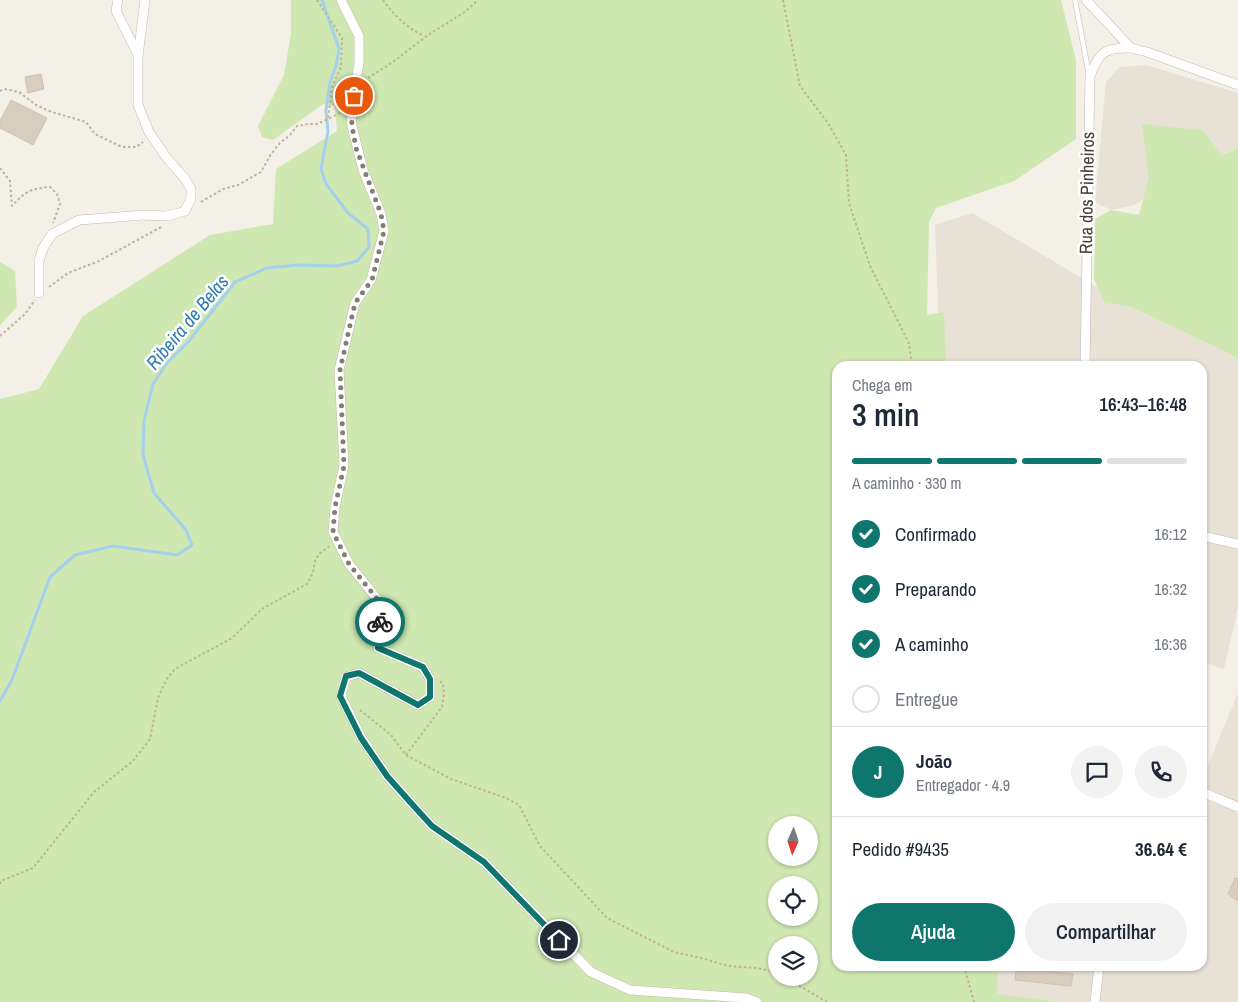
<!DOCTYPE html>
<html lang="pt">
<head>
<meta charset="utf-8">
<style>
	body { margin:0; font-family:"Archivo Narrow",sans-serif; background:#f2f2f3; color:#1f2937; height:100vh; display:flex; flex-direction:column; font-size:19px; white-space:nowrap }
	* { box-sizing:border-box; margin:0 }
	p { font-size:16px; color:#747a83 }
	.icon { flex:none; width:28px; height:28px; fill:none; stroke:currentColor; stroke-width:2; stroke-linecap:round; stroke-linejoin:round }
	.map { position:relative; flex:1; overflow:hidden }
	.drawer { position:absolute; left:832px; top:361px; width:375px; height:610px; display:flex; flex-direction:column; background:#fff; border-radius:15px; box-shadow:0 1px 4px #0004 }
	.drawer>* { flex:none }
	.needle { width:32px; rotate:183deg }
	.tools { position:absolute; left:768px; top:816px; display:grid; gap:10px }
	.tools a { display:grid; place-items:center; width:50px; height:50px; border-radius:50%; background:#fff; box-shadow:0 1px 4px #0004; font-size:25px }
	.pin { position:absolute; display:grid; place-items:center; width:42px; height:42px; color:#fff; margin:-21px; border:2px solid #fff; border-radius:50%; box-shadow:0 1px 5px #0007 }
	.courier { position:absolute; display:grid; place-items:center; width:50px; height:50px; margin:-25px; border:4px solid #0f766e; border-radius:50%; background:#fff; color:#222; box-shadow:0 1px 6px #0007 }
	.summary em { font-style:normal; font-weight:600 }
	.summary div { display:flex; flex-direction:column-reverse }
	.summary { display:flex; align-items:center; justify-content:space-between; height:85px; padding:0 20px }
	h1 { font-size:32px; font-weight:600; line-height:38px }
	.bar { display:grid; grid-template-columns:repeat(4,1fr); gap:8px 5px; align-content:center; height:60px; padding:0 20px }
	.bar i { height:6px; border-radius:4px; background:#e0e1e3 }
	.bar .on { background:#0f766e }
	.bar p { grid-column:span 4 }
	.line { display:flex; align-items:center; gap:12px; padding:0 20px; border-top:1px solid #e0e1e3 }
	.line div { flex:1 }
	.round { display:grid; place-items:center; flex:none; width:52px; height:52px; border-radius:26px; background:#f2f2f3 }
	ol { padding:0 20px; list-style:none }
	li { display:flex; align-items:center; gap:15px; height:55px }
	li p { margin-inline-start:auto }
	li .icon { padding:5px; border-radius:50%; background:#0f766e; color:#fff; stroke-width:4 }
	li:last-child { color:#747a83 }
	li i { width:28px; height:28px; border:2px solid #e0e1e3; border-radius:50% }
	.cta { display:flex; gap:10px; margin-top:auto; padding:10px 20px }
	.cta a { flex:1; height:58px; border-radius:30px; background:#0f766e; color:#fff; font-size:20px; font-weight:600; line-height:58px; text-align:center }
	.cta a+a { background:#f2f2f3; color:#1f2937 }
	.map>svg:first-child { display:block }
	.residential { fill:#e7e2d5 }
	.green { fill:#cfe7b1; fill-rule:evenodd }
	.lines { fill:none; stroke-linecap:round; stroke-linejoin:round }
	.stream { stroke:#a5d1ef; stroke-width:3 }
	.building { fill:#d8cec0; stroke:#d0c3b0 }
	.service-casing { stroke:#c2baad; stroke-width:5.5 }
	.minor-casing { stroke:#c2baad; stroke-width:10 }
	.path { stroke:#c0b39b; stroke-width:2; stroke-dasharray:2.5 2.5; stroke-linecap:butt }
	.service { stroke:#fff; stroke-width:4.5 }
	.minor { stroke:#fff; stroke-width:9 }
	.done { stroke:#837e74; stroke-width:5; stroke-dasharray:0 9 }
	.route { stroke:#0f766e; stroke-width:6 }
	.labels { text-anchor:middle; stroke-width:5; stroke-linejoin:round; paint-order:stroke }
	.street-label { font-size:18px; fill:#464036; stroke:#fff }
	.water-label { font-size:19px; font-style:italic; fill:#317bb1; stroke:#fff }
</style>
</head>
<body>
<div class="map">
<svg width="1238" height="1002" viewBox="0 0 1238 1002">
	<rect width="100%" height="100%" fill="#f3f0e7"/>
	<g class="residential">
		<path d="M 1146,65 L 1238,93 L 1238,148 L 1208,160 L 1159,187 L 1135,205 L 1111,210 L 1095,202 L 1106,82 L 1120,67 Z"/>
		<path d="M 972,213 L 1129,306 L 1224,351 L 1238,359 L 1238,608 L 1224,669 L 1203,662 L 1202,366 L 940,366 L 935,225 Z"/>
		<path d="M 1238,693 L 1238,1002 L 1015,1002 L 987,998 L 988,966 L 1202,966 L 1203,777 Z"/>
	</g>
	<g class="green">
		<path d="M 291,0 L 1061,0 L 1076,60 L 1076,139 L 1014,181 L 936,208 L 929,222 L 927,315 L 944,312 L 946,366 L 838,366 L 838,966 L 998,966 L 997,994 L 1059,1002 L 0,1002 L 0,399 L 39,389 L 83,316 L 210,235 L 273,224 L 276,169 L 337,131 L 335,106 L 323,104 L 273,140 L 262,137 L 258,126 L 284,75 L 291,33 ZM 776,825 L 809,825 L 809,858 L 776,858 ZM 776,885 L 809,885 L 809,918 L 776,918 ZM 776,945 L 809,945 L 809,978 L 776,978 Z"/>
		<path d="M 1142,124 L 1202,130 L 1222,155 L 1238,148 L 1238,359 L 1224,351 L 1129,306 L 1105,303 L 1094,279 L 1095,219 L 1111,210 L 1139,215 L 1149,177 Z"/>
		<path d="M 0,262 L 15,271 L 17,307 L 0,325 Z"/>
	</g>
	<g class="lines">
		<path class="stream" d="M 0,701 L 12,680 L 50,577 L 75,555 L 113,546 L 177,555 L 192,545 L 186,530 L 154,493 L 143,455 L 144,421 L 153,384 L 167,363 L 189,341 L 235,282 L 267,268 L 298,265 L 337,266 L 357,261 L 369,247 L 368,229 L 348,213 L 326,184 L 321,169 L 328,131 L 326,111 L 330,82 L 336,66 L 339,49 L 322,0"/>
	</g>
	<g class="building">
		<path d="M 41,74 L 44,89 L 28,93 L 25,77 Z"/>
		<path d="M 11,100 L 47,118 L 33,145 L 0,128 L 0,121 Z"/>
		<path d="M 1235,878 L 1238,879 L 1238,901 L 1228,894 Z"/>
		<path d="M 1019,966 L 1055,966 L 1054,972 L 1073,974 L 1071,986 L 1015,980 L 1016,970 L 1019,970 Z"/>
	</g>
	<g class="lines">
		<g class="service-casing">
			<path id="service" d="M 1075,0 L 1089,75"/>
		</g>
		<g class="minor-casing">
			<g id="minor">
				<path d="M 118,0 L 116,11 L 138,55"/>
				<path d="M 341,0 L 359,36 L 359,64 L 351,108 L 352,126 L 363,170 L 381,214 L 384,231 L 371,280 L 355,303 L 339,370 L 344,465 L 335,507 L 333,532 L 349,564 L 382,605 L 378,648 L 423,667 L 430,679 L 430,697 L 418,705 L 359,673 L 346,677 L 341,696 L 361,737 L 387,776 L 411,803 L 432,826 L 484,862 L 591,972 L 630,990 L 746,998 L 757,1002"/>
				<path d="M 1086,0 L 1131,48 L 1147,52 L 1238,85"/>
				<path d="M 39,293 L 39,261 L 43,248 L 52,234 L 79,220 L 144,215 L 166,216 L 179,213 L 185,211 L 191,198 L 191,189 L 185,179 L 166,157 L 149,132 L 138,105 L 138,56 L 145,0"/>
				<path d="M 1085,366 L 1090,76 C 1099,52 1105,47 1131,48"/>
				<path d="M 1202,536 L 1238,544"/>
				<path d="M 1202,792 L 1238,807"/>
				<path d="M 1095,1002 L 1099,966"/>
			</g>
		</g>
		<g class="path">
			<path d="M 317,0 L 342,38 L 341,67 L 332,87 L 328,119 L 340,113"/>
			<path d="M 383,0 C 391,12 409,30 423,35"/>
			<path d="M 783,0 L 800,86 L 828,123 L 846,155 L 849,203 L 870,266 L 909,343 L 912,366"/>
			<path d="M 368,78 L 393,62 L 428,35 L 465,12 L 478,0"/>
			<path d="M 0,91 L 4,89 L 19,92 L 36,105 L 52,112 L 86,122 L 95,134 L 122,147 L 136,147 L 143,142"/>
			<path d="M 0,168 L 10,181 L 12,206 C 26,191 29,189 50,187 L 57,194 L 60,204 L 53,223"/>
			<path d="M 201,202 L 223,189 L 238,185 L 261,172 L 271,154 L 280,143 L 290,135 L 297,126 L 308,124 L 317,124 L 328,119"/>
			<path d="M 49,287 L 68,273 L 99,261 L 163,226"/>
			<path d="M 0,336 L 25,314 L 35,300"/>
			<path d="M 360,710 L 391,735 L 406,755 L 451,779 L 506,798 L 519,805 L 540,846 L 607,918 L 674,952 L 701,958 L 728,966 L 756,968 L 776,972"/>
			<path d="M 406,755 L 442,707 L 444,695 L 443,684 L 440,681"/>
			<path d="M 0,884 L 1,881 L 33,868 L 94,792 L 133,761 L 150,739 L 158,698 L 166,680 L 175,669 L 232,638 L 262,609 L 307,584 L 313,573 L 315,561 L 319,554 L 330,546"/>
			<path d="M 964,966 L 974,1002"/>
			<path d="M 786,978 L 827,1002"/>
		</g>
		<use href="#service" class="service"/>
		<use href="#minor" class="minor"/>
	</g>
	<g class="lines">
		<path class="done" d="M 354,96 L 351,108 L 352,126 L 356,148 L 381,214 L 384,231 L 372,280 L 355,303 L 340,370 L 344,466 L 335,507 L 333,532 L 349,564 L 382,605 L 380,622"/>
		<path class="route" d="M 380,622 L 378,648 L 423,667 L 430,679 L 430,697 L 418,705 L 359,673 L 346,676 L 340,696 L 361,738 L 387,776 L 411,803 L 432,826 L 484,862 L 559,940"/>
	</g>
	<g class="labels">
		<g class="street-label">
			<text transform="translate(1087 193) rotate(-89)" y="6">Rua dos Pinheiros</text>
		</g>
		<g class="water-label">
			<text transform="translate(187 322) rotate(-50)" y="7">Ribeira de Belas</text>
		</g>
	</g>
</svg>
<div class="tools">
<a><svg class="needle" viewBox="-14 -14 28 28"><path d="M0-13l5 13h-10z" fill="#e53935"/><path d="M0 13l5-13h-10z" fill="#747a83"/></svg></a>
<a><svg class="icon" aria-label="locate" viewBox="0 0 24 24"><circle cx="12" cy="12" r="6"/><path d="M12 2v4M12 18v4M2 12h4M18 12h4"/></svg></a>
<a><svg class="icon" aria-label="layers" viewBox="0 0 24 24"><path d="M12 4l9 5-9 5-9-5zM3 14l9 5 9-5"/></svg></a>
</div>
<div class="pin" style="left:354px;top:96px;background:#ea580c"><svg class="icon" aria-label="bag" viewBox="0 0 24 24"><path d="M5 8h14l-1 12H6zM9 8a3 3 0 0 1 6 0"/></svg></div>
<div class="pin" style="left:559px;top:940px;background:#1f2937"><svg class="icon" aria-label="home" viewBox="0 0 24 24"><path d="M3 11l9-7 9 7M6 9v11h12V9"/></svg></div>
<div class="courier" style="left:380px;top:622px"><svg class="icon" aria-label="bike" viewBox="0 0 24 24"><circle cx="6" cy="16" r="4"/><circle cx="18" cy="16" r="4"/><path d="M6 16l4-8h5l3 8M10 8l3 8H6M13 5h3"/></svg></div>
<section class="drawer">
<div class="summary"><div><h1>3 min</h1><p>Chega em</p></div><em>16:43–16:48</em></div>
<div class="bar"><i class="on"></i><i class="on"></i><i class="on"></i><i></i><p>A caminho · 330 m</p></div>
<ol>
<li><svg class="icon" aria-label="check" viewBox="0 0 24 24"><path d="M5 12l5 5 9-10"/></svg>Confirmado<p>16:12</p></li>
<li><svg class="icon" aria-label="check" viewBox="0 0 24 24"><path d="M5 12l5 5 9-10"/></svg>Preparando<p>16:32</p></li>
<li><svg class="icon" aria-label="check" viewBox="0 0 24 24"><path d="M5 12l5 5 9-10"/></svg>A caminho<p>16:36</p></li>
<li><i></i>Entregue</li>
</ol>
<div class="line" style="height:90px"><b class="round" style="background:#0f766e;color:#fff">J</b><div><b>João</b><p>Entregador · 4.9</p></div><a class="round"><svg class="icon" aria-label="chat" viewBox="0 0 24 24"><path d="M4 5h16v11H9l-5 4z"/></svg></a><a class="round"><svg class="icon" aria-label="phone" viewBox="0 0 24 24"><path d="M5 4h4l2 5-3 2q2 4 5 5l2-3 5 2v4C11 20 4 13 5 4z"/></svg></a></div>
<div class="line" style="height:65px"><div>Pedido #9435</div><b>36.64 €</b></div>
<div class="cta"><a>Ajuda</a><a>Compartilhar</a></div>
</section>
</div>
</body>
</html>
